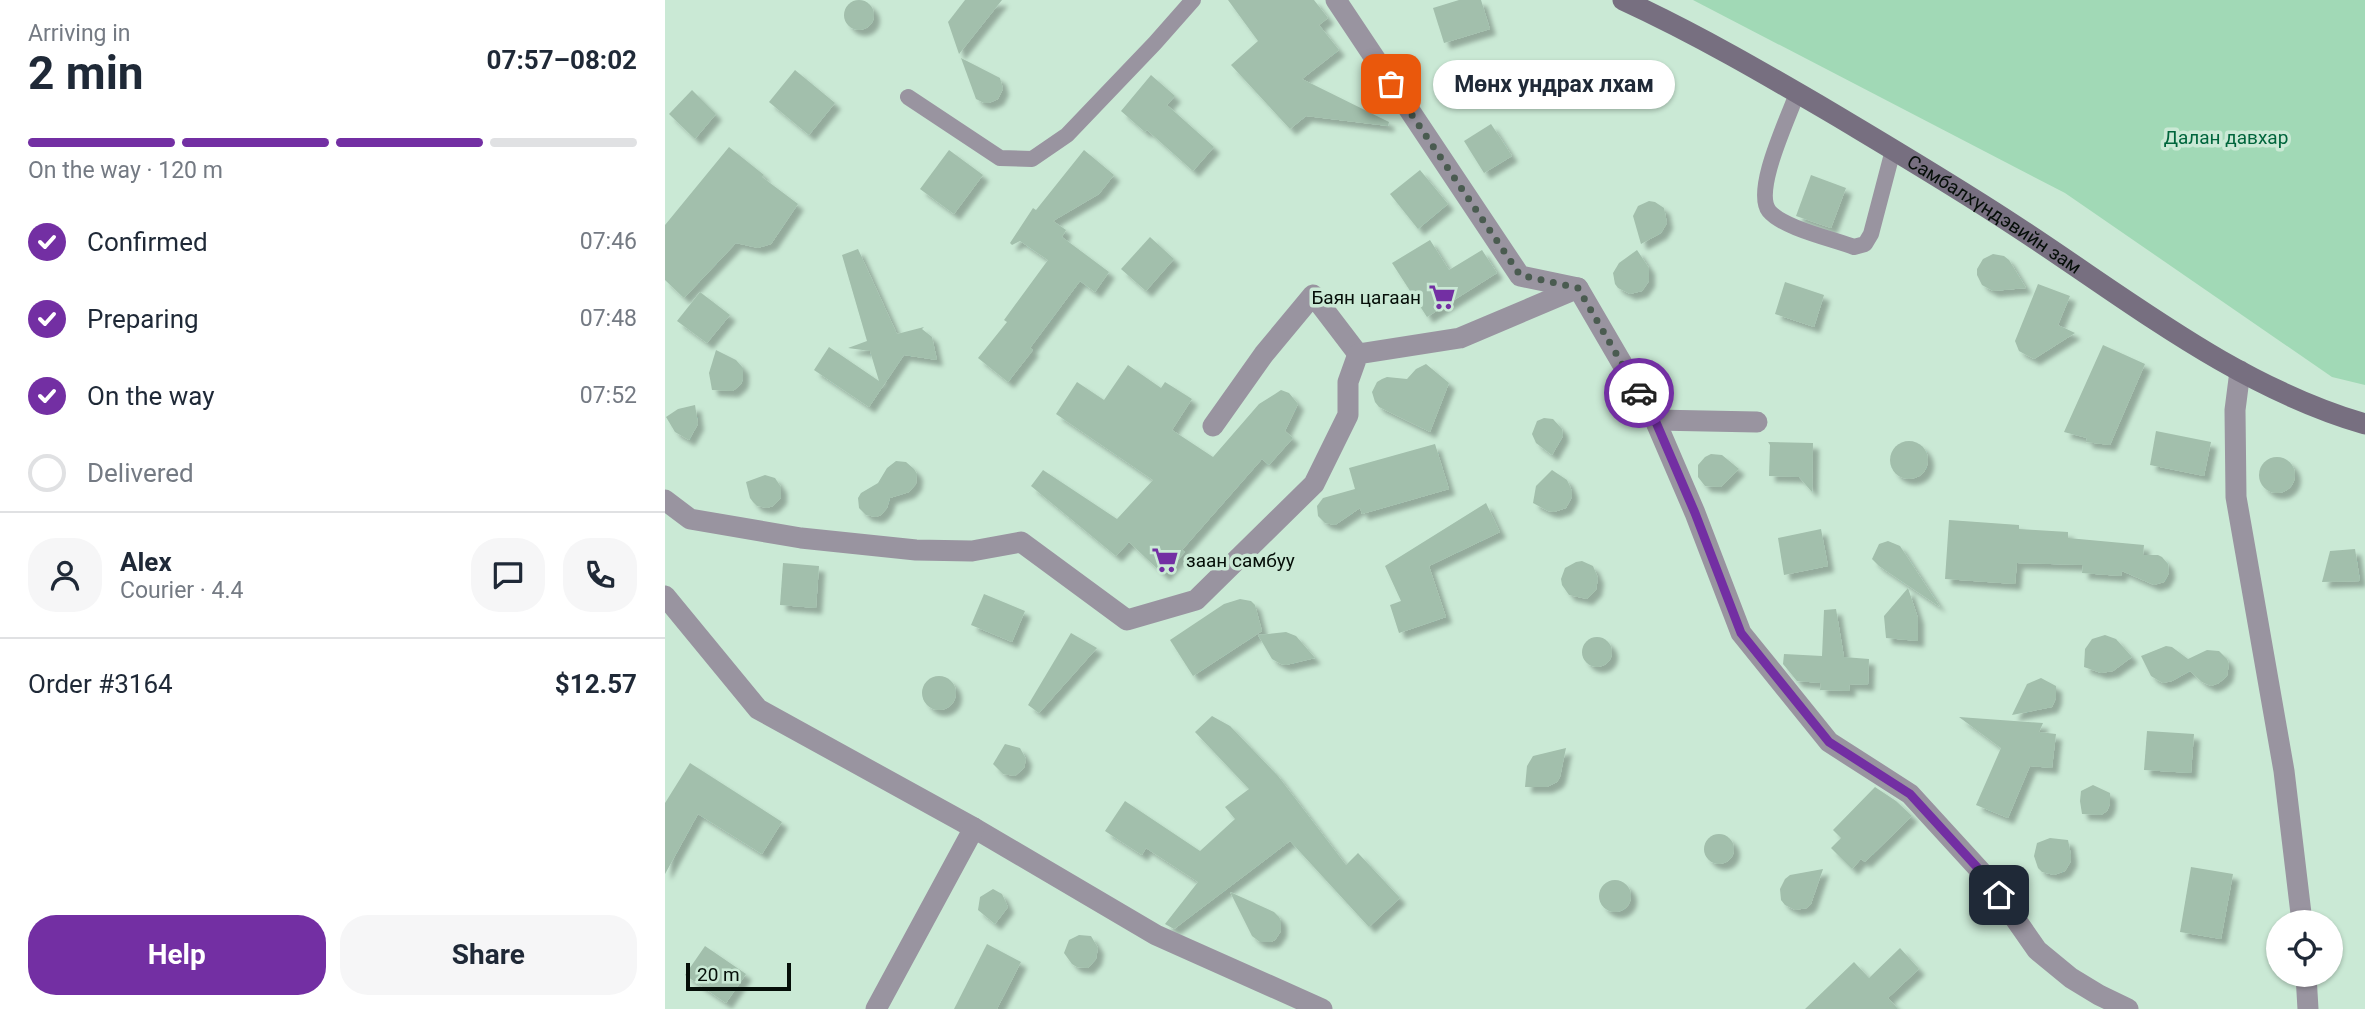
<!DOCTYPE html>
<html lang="en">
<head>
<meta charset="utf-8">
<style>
	body { margin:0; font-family:Roboto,sans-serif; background:#f6f6f7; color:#1f2937; height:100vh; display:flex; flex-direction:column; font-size:26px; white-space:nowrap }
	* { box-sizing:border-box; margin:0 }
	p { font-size:23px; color:#747a83 }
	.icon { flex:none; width:38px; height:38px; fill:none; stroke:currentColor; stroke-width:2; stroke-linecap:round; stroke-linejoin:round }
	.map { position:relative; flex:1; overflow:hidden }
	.side { display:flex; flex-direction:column; background:#fff; width:665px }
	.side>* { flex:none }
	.fabs { position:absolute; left:1601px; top:910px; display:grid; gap:14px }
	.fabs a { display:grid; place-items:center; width:77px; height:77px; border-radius:50%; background:#fff; box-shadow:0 2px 5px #0004; font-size:35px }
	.scale { position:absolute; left:21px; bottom:18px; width:105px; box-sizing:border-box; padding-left:7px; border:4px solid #050e08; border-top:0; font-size:19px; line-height:24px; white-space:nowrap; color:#050e08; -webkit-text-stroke:5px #cae9d5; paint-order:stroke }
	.pin { position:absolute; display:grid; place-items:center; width:60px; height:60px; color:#fff; margin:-30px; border-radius:14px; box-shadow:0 4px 10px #0006 }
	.courier { position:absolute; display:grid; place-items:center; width:70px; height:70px; margin:-35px; border:5px solid #732fa3; border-radius:50%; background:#fff; color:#222; box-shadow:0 2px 9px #0007 }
	.bubble { position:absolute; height:49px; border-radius:24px; background:#fff; box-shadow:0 2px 5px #0004; font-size:23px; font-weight:700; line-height:49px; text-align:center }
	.summary em { font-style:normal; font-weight:700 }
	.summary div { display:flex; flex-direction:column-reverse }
	.summary { display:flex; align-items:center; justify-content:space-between; height:119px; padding:0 28px }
	h1 { font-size:46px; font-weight:700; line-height:52px }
	.bar { display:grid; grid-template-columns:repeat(4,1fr); gap:10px 7px; align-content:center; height:84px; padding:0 28px }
	.bar i { height:9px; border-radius:5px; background:#e0e1e3 }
	.bar .active { background:#732fa3 }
	.bar p { grid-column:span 4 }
	.line { display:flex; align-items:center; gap:18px; padding:0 28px; border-top:2px solid #e0e1e3 }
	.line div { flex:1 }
	.round { display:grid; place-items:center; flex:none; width:74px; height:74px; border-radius:28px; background:#f6f6f7 }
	ol { padding:0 28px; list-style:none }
	li { display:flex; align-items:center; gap:21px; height:77px }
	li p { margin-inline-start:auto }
	li .icon { padding:7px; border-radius:50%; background:#732fa3; color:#fff; stroke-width:4 }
	li:last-child { color:#747a83 }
	li i { width:38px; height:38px; border:4px solid #e0e1e3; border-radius:50% }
	.button { display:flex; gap:14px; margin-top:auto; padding:14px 28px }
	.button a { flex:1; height:80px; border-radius:28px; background:#732fa3; color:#fff; font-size:28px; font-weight:700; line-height:80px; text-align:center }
	.button a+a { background:#f6f6f7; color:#1f2937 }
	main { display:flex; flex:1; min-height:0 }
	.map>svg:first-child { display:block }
	.green { fill:#a1d9b6 }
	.building { fill:#a2bfac; filter:url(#shadow) }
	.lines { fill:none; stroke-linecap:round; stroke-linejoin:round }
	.lane { stroke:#9994a0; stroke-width:16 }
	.street { stroke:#9994a0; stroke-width:21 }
	.secondary { stroke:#776f80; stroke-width:21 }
	.done { stroke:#4a5b50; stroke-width:7; stroke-dasharray:0 12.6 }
	.route { stroke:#732fa3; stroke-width:9 }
	.labels { text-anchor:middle; stroke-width:7; stroke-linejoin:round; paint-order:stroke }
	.park-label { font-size:19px; fill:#00653c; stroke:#cae9d5 }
	.street-label { font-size:19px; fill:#050e08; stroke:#cae9d5 }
	.poi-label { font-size:19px; fill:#050e08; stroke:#cae9d5; text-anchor:end }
</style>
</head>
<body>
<main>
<section class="side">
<div class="summary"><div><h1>2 min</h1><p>Arriving in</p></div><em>07:57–08:02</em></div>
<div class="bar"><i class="active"></i><i class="active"></i><i class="active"></i><i></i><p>On the way · 120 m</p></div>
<ol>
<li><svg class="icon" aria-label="check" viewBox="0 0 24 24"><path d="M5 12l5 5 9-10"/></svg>Confirmed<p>07:46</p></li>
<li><svg class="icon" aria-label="check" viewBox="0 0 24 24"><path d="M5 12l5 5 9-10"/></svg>Preparing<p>07:48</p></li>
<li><svg class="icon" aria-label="check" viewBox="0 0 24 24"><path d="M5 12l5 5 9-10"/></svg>On the way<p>07:52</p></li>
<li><i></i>Delivered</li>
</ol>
<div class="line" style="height:126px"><a class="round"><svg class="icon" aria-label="person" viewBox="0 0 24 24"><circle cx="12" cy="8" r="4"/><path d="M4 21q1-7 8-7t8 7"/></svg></a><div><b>Alex</b><p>Courier · 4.4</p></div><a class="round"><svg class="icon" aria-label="chat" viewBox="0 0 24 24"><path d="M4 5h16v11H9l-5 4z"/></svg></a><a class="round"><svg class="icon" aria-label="phone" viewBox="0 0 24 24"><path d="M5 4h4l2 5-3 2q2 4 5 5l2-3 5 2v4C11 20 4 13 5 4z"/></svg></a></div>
<div class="line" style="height:91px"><div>Order #3164</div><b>$12.57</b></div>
<div class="button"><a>Help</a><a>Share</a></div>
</section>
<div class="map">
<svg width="1700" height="1009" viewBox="0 0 1700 1009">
	<defs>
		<filter id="shadow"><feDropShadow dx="6" dy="6" stdDeviation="2" flood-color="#0004"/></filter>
	</defs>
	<rect width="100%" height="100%" fill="#cae9d5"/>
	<path class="green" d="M 1028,0 L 1700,0 L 1700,385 L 1667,377 L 1400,193 Z"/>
	<g class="building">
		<circle cx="194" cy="15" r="15"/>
		<path d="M 300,0 L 337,0 L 294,54 L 283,22 Z"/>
		<path d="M 563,0 L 649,0 L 663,18 L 654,25 L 674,50 L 637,79 L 724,122 L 723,126 L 641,116 L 625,129 L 566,65 L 593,41 Z"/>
		<path d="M 794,0 L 816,0 L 825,29 L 779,43 L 768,8 Z"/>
		<path d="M 296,58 L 335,78 L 338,89 L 333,99 L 324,103 L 319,103 L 311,99 Z"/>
		<path d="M 130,70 L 170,103 L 144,135 L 104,102 Z"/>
		<path d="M 486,75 L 510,96 L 502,105 L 549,147 L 528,171 L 482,130 L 480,132 L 456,111 Z"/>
		<path d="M 27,90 L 51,114 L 30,139 L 4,114 Z"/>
		<path d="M 826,124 L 847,156 L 819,173 L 799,141 Z"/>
		<path d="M 64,147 L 99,175 L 97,177 L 133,204 L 106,244 L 93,248 L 71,243 L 19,298 L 0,280 L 0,225 Z"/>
		<path d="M 284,150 L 318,175 L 289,214 L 255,189 Z"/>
		<path d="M 419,150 L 449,175 L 434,194 L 388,221 L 401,230 L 397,237 L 444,272 L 430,292 L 415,281 L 365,348 L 368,350 L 343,382 L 313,358 L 342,322 L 339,320 L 383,260 L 355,241 L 347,245 L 345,243 L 368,208 L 371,210 Z"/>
		<path d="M 755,170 L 783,204 L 753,229 L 725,194 Z"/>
		<path d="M 1146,175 L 1181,188 L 1166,228 L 1131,216 Z"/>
		<path d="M 984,201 L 990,202 L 999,208 L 1002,223 L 996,233 L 976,244 L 968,216 L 973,206 Z"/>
		<path d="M 485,237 L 509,259 L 481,291 L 456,269 Z"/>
		<path d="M 765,240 L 784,270 L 817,250 L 832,273 L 762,317 L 727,263 Z"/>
		<path d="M 193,249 L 232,334 L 259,327 L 257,329 L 267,337 L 272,360 L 239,355 L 204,407 L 149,370 L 164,347 L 214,381 L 205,351 L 183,348 L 202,341 L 177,255 Z"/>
		<path d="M 972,250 L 984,268 L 984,281 L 977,291 L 965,294 L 953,288 L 950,284 L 948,273 L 954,263 Z"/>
		<path d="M 1328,254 L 1339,256 L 1344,260 L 1361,288 L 1328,291 L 1317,285 L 1312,275 L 1312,269 L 1318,259 Z"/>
		<path d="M 1120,282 L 1159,295 L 1149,327 L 1110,314 Z"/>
		<path d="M 1373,284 L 1405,296 L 1393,325 L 1410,333 L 1369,359 L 1354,351 L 1350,341 Z"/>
		<path d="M 35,292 L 65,315 L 42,343 L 12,321 Z"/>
		<path d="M 1438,345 L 1480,364 L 1445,445 L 1421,442 L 1422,438 L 1399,432 Z"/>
		<path d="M 51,350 L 71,360 L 78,368 L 78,379 L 76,384 L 68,391 L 47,390 L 44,373 Z"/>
		<path d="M 761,364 L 784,383 L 765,432 L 714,407 L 710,402 L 707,392 L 712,382 L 717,379 L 722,377 L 742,379 L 751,369 Z"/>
		<path d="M 463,365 L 496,388 L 500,382 L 527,399 L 507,430 L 548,457 L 594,404 L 610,394 L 616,390 L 624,393 L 633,404 L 620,431 L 628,438 L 604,465 L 597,459 L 517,550 L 520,552 L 499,575 L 464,542 L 451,556 L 366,486 L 378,470 L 452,519 L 488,480 L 391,414 L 412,382 L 439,400 Z"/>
		<path d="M 30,405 L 33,424 L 24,440 L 10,432 L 1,417 L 13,409 Z"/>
		<path d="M 879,418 L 888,419 L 897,429 L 898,436 L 887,455 L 871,443 L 867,434 L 872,421 Z"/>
		<path d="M 1491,431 L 1546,442 L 1539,476 L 1485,465 Z"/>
		<circle cx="1244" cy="460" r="19"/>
		<path d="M 1103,442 L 1148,443 L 1147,492 L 1134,477 L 1104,476 L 1105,445 Z"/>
		<path d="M 770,444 L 784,489 L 697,514 L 695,508 L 670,525 L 660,523 L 653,516 L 652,506 L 658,498 L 690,489 L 684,468 Z"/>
		<path d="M 1046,454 L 1057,455 L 1074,469 L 1056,487 L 1040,486 L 1033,477 L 1033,465 L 1040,457 Z"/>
		<circle cx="1612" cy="475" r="18"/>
		<path d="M 231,461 L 241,462 L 249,469 L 252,474 L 251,484 L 244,492 L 225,498 L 222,508 L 216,515 L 211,517 L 201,515 L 194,508 L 193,498 L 196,493 L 213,483 L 222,468 Z"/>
		<path d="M 887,470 L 902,480 L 907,491 L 907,497 L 901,508 L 889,512 L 883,511 L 868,503 L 871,486 Z"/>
		<path d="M 100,475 L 110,478 L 116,487 L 116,498 L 108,506 L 102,508 L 92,506 L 88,502 L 85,498 L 81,482 Z"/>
		<path d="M 821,503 L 835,532 L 764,566 L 781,617 L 734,633 L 725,605 L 736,601 L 720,566 Z"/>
		<path d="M 1284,520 L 1354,525 L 1354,529 L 1403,532 L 1403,538 L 1479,545 L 1478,555 L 1493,555 L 1497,557 L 1503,564 L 1504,573 L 1499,582 L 1489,585 L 1457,571 L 1456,576 L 1417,573 L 1418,565 L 1352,563 L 1350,584 L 1280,579 Z"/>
		<path d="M 1156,529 L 1163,566 L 1119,575 L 1113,538 Z"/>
		<path d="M 1223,541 L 1235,546 L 1275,607 L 1214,566 L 1207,559 L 1214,544 Z"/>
		<path d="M 1690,549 L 1695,581 L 1657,582 L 1665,551 Z"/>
		<path d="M 917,561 L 928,566 L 933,578 L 931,590 L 922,599 L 904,595 L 897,585 L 896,579 L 900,568 L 911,562 Z"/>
		<path d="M 118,563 L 154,566 L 151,608 L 115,605 Z"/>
		<path d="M 1243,588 L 1253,618 L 1253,641 L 1221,638 L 1219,616 Z"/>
		<path d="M 319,594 L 360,611 L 347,642 L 306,625 Z"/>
		<path d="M 575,599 L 586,601 L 590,605 L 597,631 L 528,676 L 505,640 L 559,604 Z"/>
		<path d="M 1171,609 L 1179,657 L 1204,659 L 1203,685 L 1184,684 L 1185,691 L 1155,690 L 1156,683 L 1132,681 L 1118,664 L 1119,654 L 1157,656 L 1159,610 Z"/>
		<path d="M 621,632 L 631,636 L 650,658 L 621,665 L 616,664 L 607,659 L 593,635 Z"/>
		<path d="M 406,633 L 432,648 L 374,713 L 363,705 Z"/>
		<path d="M 1440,635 L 1451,639 L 1467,657 L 1448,671 L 1436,673 L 1419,667 L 1420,649 L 1427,639 Z"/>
		<circle cx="932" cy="652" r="15"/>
		<path d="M 1501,646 L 1507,647 L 1523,659 L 1542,650 L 1554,651 L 1562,659 L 1564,664 L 1562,676 L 1554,683 L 1546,686 L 1537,682 L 1525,671 L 1507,681 L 1498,683 L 1491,679 L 1486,676 L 1476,656 Z"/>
		<circle cx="274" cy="693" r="17"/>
		<path d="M 1376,678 L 1391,686 L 1391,698 L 1387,707 L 1347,715 L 1362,684 Z"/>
		<path d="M 547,716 L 565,726 L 613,776 L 681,865 L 693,853 L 735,898 L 704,927 L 625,841 L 509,929 L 500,924 L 533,882 L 481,848 L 477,855 L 440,831 L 460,801 L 535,851 L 570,819 L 560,807 L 584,789 L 530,732 Z"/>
		<path d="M 1294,717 L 1378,723 L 1374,732 L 1391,734 L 1387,768 L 1365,766 L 1343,818 L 1311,805 L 1336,748 Z"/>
		<path d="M 1482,731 L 1529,734 L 1526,773 L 1479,770 Z"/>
		<path d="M 340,744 L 355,748 L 361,759 L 359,768 L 350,776 L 338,774 L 328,764 Z"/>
		<path d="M 901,748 L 895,777 L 892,782 L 882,787 L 860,787 L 862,766 L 868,756 Z"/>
		<path d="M 25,763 L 117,822 L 97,854 L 33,814 L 0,874 L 0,803 Z"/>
		<path d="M 1428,785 L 1445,793 L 1445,804 L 1442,811 L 1436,815 L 1417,814 L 1415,801 L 1416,791 Z"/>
		<path d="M 1210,787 L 1231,801 L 1247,816 L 1200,862 L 1196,859 L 1187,869 L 1166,848 L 1176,838 L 1168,830 Z"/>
		<circle cx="1054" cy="849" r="15"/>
		<path d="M 1385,838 L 1403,840 L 1406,855 L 1406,861 L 1400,871 L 1389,875 L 1377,872 L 1373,868 L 1369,856 L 1372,843 Z"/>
		<path d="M 1526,867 L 1568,874 L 1556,939 L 1515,932 Z"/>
		<path d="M 1158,869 L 1146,904 L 1142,908 L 1130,910 L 1120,905 L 1116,900 L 1115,889 L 1120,879 L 1125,875 Z"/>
		<circle cx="950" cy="896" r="16"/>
		<path d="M 328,889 L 337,894 L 343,907 L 330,924 L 313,910 L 315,897 Z"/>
		<path d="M 565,892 L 609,912 L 614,917 L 616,921 L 616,931 L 610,940 L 606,942 L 595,942 L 587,936 Z"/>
		<path d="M 414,935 L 426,936 L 433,948 L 431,959 L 423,968 L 412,967 L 407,964 L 399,953 L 404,940 Z"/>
		<path d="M 322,944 L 356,962 L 332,1009 L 289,1009 Z"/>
		<path d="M 40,946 L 81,974 L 61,1003 L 20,975 Z"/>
		<path d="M 1235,948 L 1254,969 L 1223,998 L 1233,1009 L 1140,1009 L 1189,962 L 1204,978 Z"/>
	</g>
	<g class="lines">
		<g class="lane">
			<path d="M 1132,93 C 1124,117 1088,190 1104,211 C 1118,228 1168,239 1189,247 L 1200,244 L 1206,234 L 1228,150"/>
			<path d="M 243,97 L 335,158 L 367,159 L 402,135 L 490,43 L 528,0"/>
		</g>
		<g class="street">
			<path d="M 671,0 L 855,276 L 913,288 L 990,420 L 1030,513 L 1076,633 L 1164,742 L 1245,794 L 1321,877 L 1372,950 L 1406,978 L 1434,995 L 1463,1009"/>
			<path d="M 1575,371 L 1570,410 L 1571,497 L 1619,771 L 1637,922"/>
			<path d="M 990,420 L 1092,422"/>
			<path d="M 548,426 L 599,354 L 648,295 L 693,354"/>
			<path d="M 0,500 L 25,519 L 136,538 L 251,550 L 307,551 L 356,542 L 462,620 L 531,600 L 649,484 L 683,415 L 683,382 L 693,354 L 795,338 L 913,288"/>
			<path d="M 0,596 L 93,709 L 309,828 L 491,935 L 657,1009"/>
			<path d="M 1641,975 L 1643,1009"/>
			<path d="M 211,1009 L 309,828"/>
		</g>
		<path class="secondary" id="s1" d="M 958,0 C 1032,34 1102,75 1172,116 C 1232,152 1293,188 1352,227 C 1464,300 1570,386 1700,424"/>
	</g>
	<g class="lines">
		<path class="done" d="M 726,84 L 855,275 L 913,288 L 974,393"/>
		<path class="route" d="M 974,393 L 990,420 L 1030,513 L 1076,633 L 1164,742 L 1245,794 L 1321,877 L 1334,895"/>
	</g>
	<defs>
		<g id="supermarket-bare" transform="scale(2.1)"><path d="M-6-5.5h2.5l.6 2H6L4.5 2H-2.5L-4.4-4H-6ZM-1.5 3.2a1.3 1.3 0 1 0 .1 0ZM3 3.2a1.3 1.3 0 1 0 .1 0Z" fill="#732fa3" stroke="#cae9d5" stroke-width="2.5" paint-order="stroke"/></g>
	</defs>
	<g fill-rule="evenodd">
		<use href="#supermarket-bare" x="777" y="297"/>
		<use href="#supermarket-bare" x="500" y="560"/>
	</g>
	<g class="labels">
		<g class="park-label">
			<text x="1561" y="144">Далан давхар</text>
		</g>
		<g class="street-label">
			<text dy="7" stroke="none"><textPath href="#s1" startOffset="429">Самбалхүндэвийн зам</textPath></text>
		</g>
		<g class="poi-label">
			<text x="756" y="304">Баян цагаан</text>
			<text x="521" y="567" text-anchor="start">заан самбуу</text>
		</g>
	</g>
</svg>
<div class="fabs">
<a><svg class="icon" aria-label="locate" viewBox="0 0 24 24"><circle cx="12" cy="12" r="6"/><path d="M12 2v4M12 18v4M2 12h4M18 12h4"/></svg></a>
</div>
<div class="scale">20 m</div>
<div class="pin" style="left:726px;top:84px;background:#ea580c"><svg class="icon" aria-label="bag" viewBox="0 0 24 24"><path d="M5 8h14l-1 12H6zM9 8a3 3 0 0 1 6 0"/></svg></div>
<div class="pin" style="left:1334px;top:895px;background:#1f2937"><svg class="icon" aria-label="home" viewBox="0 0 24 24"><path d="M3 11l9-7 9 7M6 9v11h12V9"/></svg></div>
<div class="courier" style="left:974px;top:393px"><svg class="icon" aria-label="car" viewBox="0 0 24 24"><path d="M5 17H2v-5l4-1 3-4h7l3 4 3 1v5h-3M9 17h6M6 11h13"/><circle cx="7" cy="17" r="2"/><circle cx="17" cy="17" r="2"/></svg></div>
<div class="bubble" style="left:768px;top:60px;width:242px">Мөнх ундрах лхам</div>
</div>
</main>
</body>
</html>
